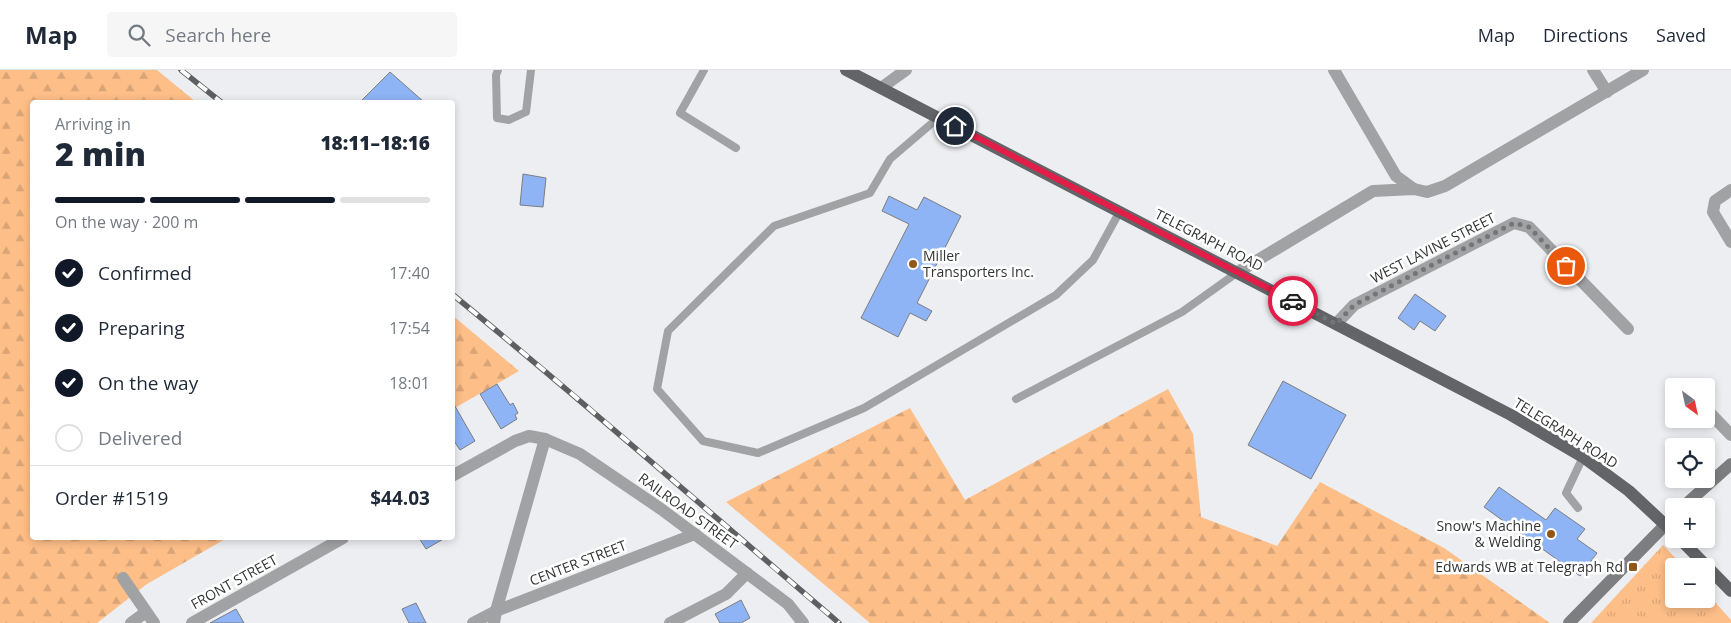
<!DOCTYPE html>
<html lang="en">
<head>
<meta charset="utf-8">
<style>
	body { margin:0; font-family:"Open Sans",sans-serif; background:#f6f6f7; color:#1f2937; height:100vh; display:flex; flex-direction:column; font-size:19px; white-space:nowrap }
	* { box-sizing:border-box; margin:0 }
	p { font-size:16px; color:#747a83 }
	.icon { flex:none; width:28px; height:28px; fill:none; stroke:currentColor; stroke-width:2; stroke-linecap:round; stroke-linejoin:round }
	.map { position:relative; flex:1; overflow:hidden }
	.side { position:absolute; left:30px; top:30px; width:425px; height:440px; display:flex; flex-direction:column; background:#fff; border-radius:5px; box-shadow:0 2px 8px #0003 }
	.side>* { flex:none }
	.needle { width:32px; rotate:147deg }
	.controls { position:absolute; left:1665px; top:308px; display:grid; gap:10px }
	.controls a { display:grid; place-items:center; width:50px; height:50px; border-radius:5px; background:#fff; box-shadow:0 2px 8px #0003; font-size:25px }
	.pin { position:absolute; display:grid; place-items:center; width:42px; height:42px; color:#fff; margin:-21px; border:2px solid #fff; border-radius:50%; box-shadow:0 1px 5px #0007 }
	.courier { position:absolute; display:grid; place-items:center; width:50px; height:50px; margin:-25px; border:4px solid #e11d48; border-radius:50%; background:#fff; color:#222; box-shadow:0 1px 6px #0007 }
	.head em { font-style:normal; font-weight:800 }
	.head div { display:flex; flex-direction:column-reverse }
	.head { display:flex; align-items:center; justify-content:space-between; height:85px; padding:0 25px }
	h1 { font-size:32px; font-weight:800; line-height:38px }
	.bar { display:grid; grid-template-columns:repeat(4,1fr); gap:8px 5px; align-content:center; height:60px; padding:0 25px }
	.bar i { height:6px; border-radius:4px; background:#e0e1e3 }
	.bar .active { background:#111827 }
	.bar p { grid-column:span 4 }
	.line { display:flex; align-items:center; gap:12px; padding:0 25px; border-top:1px solid #e0e1e3 }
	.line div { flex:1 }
	ol { padding:0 25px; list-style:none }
	li { display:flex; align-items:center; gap:15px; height:55px }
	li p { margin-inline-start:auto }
	li .icon { padding:5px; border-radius:50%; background:#111827; color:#fff; stroke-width:4 }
	li:last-child { color:#747a83 }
	li i { width:28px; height:28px; border:2px solid #e0e1e3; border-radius:50% }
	header { display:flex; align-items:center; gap:30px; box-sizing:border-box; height:70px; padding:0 25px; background:#fff; border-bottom:1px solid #e0e1e3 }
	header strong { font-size:24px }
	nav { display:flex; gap:28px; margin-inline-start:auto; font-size:18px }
	.search { width:350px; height:45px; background:#f6f6f7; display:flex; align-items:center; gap:12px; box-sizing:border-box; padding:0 18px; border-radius:5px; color:#747a83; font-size:19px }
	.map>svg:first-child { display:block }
	.grass { fill:url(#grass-tufts) }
	.forest { fill:url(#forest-firs) }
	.building { fill:#8eb4f6; stroke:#7c7e81 }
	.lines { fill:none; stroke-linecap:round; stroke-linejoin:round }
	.lane { stroke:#a1a2a4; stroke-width:8 }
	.street { stroke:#a1a2a4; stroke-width:12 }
	.secondary { stroke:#7d7e80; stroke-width:12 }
	.primary { stroke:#636467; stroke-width:12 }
	.rail-casing { stroke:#5e5f61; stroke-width:5.5 }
	.rail { stroke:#fff; stroke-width:4; stroke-dasharray:11; stroke-linecap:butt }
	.done { stroke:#747577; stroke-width:5; stroke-dasharray:0 9 }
	.route { stroke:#e11d48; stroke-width:6 }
	.poi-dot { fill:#925618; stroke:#fff; stroke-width:2 }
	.labels { text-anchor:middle; stroke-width:5; stroke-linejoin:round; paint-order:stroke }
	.street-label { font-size:14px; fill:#333435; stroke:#fff }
	.poi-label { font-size:14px; fill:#333435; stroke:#fff; text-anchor:end }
</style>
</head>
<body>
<header>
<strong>Map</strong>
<div class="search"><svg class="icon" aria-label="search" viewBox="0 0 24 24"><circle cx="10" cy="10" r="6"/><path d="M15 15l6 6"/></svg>Search here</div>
<nav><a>Map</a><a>Directions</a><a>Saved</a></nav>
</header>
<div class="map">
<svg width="1731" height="553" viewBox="0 0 1731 553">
	<defs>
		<pattern id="grass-tufts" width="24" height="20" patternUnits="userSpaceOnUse" patternTransform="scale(1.25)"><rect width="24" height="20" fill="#fdbe88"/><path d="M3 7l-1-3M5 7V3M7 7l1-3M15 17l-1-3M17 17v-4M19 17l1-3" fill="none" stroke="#d9a476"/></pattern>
		<pattern id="forest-firs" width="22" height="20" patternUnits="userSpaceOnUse" patternTransform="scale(1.25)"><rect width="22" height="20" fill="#fdbe88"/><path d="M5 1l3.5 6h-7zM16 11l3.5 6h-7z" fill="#d9a476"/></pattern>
	</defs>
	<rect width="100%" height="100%" fill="#eceef2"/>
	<path class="grass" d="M 1663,475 L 1683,496 L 1674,496 L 1674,529 L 1706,529 L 1706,522 L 1731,550 L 1731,553 L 1591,553 Z"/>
	<g class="forest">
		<path d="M 0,0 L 157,0 L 196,32 L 32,32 L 32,468 L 227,468 L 147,514 L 97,553 L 0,553 Z"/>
		<path d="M 452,245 L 519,301 L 453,339 L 452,339 Z"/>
		<path d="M 1168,319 L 1193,364 L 1201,447 L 1277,476 L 1320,412 L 1444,478 L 1550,553 L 870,553 L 726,432 L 910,338 L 965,430 Z"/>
	</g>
	<g class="building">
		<path d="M 390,2 L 424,32 L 360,32 Z"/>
		<path d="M 523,104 L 546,108 L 543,137 L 520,135 Z"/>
		<path d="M 889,126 L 917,140 L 924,127 L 961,146 L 917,233 L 932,241 L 926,251 L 910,243 L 898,267 L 861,248 L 909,154 L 882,141 Z"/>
		<path d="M 1415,224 L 1446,246 L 1435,261 L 1420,251 L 1414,260 L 1398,248 Z"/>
		<path d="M 1283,311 L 1346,345 L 1311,409 L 1248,375 Z"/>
		<path d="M 497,314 L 510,335 L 513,333 L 518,343 L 515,345 L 517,349 L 501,359 L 480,324 Z"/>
		<path d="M 452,331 L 475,371 L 460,380 L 452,368 Z"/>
		<path d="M 1499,417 L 1546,450 L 1555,438 L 1585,459 L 1577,469 L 1597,483 L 1580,506 L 1484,437 Z"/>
		<path d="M 419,468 L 445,468 L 426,479 Z"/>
		<path d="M 741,530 L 750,548 L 741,553 L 720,553 L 715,544 Z"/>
		<path d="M 416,533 L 426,553 L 409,553 L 402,539 Z"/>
		<path d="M 236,539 L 244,553 L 210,553 Z"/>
	</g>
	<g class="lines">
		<g class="lane">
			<path d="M 498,0 L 496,5 L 497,48 L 509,50 L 526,42 L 531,0"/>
			<path d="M 704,0 L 680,43 L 736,78"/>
			<path d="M 938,48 L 890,89 L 870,123 L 774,156 L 668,261 L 657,319 L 703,371 L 758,383 L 864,338 L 1056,225 L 1093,190 L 1120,141"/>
			<path d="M 1016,329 L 1182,242 L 1238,202"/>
			<path d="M 1578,438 L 1566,423 L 1583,387"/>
		</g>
		<g class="street">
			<path d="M 1334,0 L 1396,106 L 1414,119"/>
			<path d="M 1593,0 L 1607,22"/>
			<path d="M 881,18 L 906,0"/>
			<path d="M 1731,120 L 1715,131 L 1713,142 L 1731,172"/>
			<path d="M 1238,202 L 1373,121 L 1414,119 L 1427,122 L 1445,116 L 1643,0"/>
			<path d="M 1336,254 L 1354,235 L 1514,153 L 1529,157 L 1628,259"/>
			<path d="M 1708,341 L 1731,365"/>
			<path d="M 452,406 L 515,371 L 529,366 L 545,369 L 580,384 L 661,439 L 788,534 L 803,553"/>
			<path d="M 123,508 L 154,553"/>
			<path d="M 131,553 L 146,542"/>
			<path d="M 192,553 L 343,468"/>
			<path d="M 473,553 L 496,541 L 695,464"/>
			<path d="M 494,553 L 496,541 L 545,369"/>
			<path d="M 670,553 L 726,524 L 747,503"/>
		</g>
		<g class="secondary">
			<path d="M 1684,436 L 1731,394"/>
			<path d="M 1569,553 L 1674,446"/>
		</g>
		<g class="primary">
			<path d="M 846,0 L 1511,345 L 1583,387 L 1629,421 L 1674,463"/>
			<path d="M 1680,469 L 1731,521"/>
		</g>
		<g class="rail-casing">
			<g id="rail">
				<path d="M 181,0 L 221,32"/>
				<path d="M 452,224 C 583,331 710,443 839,553"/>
			</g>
		</g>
		<use href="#rail" class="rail"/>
	</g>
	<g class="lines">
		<path class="done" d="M 1293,231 L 1336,254 L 1354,235 L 1514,153 L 1529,157 L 1566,196"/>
		<path class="route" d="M 955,56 L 1293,231"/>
	</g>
	<g class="poi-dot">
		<circle cx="913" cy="194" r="5"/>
		<circle cx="1551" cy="464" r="5"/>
		<rect x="1628" y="492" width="10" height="10" rx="2.5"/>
	</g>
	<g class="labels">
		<g class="street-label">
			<text transform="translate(1209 170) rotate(27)" y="5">TELEGRAPH ROAD</text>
			<text transform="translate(1433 178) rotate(-27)" y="5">WEST LAVINE STREET</text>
			<text transform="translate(1566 363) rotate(32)" y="5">TELEGRAPH ROAD</text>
			<text transform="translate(688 441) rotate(36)" y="5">RAILROAD STREET</text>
			<text transform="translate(578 493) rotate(-21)" y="5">CENTER STREET</text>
			<text transform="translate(234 512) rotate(-29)" y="5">FRONT STREET</text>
		</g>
		<g class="poi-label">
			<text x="923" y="191" text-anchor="start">Miller<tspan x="923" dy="16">Transporters Inc.</tspan></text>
			<text x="1541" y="461">Snow's Machine<tspan x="1541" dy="16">&amp; Welding</tspan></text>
			<text x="1623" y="502">Edwards WB at Telegraph Rd</text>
		</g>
	</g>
</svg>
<div class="controls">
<a><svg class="needle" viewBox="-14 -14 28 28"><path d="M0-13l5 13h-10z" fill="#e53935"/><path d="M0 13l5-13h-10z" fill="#747a83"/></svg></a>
<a><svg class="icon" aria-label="locate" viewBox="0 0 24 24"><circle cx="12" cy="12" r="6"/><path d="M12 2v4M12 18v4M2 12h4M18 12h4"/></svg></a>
<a>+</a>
<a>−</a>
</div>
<div class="pin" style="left:1566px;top:196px;background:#ea580c"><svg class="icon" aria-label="bag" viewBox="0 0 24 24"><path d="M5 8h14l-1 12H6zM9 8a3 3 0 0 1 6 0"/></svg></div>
<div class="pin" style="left:955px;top:56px;background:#1f2937"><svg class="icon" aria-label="home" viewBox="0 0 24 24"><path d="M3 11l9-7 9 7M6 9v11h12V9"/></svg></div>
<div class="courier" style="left:1293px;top:231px"><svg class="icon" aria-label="car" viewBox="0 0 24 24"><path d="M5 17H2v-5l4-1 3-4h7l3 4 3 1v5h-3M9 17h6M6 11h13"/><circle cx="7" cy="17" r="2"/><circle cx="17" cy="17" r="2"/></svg></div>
<section class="side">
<div class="head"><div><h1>2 min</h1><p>Arriving in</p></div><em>18:11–18:16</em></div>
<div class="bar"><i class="active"></i><i class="active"></i><i class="active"></i><i></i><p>On the way · 200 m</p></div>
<ol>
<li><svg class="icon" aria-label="check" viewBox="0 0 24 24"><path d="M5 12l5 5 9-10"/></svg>Confirmed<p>17:40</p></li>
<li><svg class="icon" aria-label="check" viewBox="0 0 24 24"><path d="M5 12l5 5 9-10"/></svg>Preparing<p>17:54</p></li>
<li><svg class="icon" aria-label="check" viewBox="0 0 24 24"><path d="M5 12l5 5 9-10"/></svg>On the way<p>18:01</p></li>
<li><i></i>Delivered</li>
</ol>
<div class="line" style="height:65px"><div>Order #1519</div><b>$44.03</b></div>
</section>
</div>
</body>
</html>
